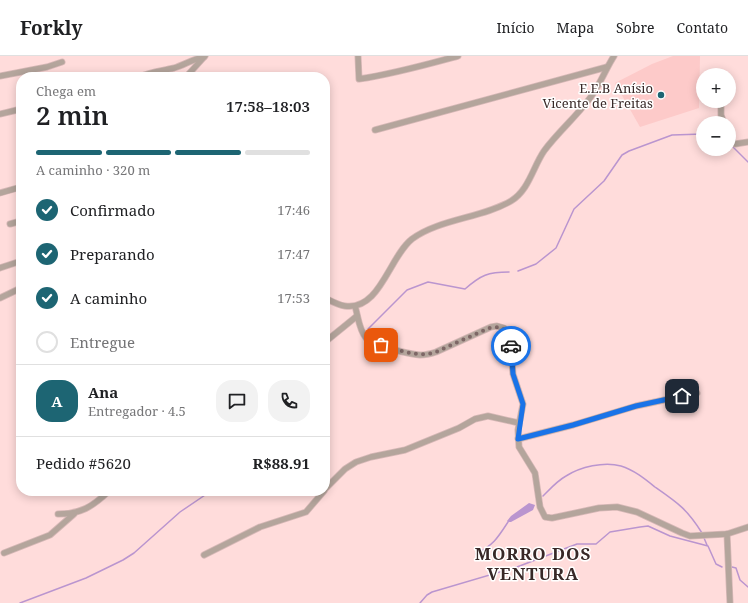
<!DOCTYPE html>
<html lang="pt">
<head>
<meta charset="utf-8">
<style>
	body { margin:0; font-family:"Noto Serif",serif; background:#f2f2f2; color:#202124; height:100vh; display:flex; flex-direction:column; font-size:15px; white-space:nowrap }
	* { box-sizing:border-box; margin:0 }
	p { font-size:13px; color:#757577 }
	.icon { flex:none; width:22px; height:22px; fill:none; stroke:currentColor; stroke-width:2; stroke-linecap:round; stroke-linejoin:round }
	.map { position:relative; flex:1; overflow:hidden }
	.details { position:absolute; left:16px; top:16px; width:314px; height:424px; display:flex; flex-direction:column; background:#fff; border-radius:16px; box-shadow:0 2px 10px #0003 }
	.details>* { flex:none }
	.fabs { position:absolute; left:696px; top:12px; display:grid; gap:8px }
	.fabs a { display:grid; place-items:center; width:40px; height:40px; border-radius:50%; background:#fff; box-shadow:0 2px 10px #0003; font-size:20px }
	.pin { position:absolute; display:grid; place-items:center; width:34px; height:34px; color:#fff; margin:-17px; border-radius:8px; box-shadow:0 2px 6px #0006 }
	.courier { position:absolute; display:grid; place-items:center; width:40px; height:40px; margin:-20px; border:3px solid #1a73e8; border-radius:50%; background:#fff; color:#222; box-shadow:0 1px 5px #0007 }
	.summary em { font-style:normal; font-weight:600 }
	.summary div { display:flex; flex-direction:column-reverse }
	.summary { display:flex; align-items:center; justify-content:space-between; height:68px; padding:0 20px }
	h1 { font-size:26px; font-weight:600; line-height:30px }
	.bar { display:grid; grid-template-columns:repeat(4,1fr); gap:6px 4px; align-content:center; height:48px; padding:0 20px }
	.bar i { height:5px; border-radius:3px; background:#e0e0e0 }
	.bar .active { background:#1d6573 }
	.bar p { grid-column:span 4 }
	.line { display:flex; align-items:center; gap:10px; padding:0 20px; border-top:1px solid #e0e0e0 }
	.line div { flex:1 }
	.round { display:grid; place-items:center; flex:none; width:42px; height:42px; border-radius:16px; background:#f2f2f2 }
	ol { padding:0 20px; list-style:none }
	li { display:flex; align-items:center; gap:12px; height:44px }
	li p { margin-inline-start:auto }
	li .icon { padding:4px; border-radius:50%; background:#1d6573; color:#fff; stroke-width:4 }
	li:last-child { color:#757577 }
	li i { width:22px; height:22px; border:2px solid #e0e0e0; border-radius:50% }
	header { display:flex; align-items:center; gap:24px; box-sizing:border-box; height:56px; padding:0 20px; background:#fff; border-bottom:1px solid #e0e0e0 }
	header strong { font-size:19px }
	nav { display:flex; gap:22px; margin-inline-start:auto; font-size:14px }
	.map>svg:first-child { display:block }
	.built { fill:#fdcac9 }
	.water { fill:#ba95cf }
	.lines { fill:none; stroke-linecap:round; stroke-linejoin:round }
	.stream { stroke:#ba95cf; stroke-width:1.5 }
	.minor-casing { stroke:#d7b8b7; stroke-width:7 }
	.minor { stroke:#b4a59c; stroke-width:5.5 }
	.done { stroke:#7e6766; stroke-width:4; stroke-dasharray:0 7.2 }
	.route { stroke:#1a73e8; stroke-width:5 }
	.poi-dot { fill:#1d6573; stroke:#fff; stroke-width:1.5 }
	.labels { text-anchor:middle; stroke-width:3; stroke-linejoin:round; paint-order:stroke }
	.poi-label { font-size:13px; fill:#382827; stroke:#fff; text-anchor:end }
	.district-label { font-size:17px; font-weight:bold; letter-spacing:1px; fill:#382827; stroke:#fff }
</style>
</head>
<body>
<header>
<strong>Forkly</strong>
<nav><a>Início</a><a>Mapa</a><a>Sobre</a><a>Contato</a></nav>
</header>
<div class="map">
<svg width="748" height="547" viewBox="0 0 748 547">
	<rect width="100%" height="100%" fill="#ffdcdb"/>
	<path class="built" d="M 673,0 L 700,0 L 699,52 L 640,71 L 615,27 L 652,8 Z"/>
	<path class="water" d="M 529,447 L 535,449 L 533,454 L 511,466 L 508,466 L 507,465 L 511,460 Z"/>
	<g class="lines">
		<g class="stream">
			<path d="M 729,87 L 748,106"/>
			<path d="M 518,215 L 536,208 L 556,192 L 574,153 L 604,125 L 622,99 L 629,95 L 672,79 L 703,78"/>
			<path d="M 368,273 L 407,234 L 428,226 L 465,233 C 481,219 488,216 509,216"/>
			<path d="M 543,440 C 550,433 557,425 566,420 C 580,411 604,405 621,410 C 634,414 645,423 655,431 C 678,447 687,453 702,477"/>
			<path d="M 704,482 L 707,489"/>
			<path d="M 476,498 C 494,488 497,483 508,466"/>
			<path d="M 732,511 L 736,512 L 740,524 L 748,531"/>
			<path d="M 20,547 L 86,522 L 123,504 L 134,497 L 180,456 L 211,435"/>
			<path d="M 420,547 L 427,539 L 432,536 L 517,511 L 577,488 L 596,488 L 610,476 L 640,471 L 648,470 L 670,480 L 708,490 L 716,508 L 722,511"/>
		</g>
		<g class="minor-casing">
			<g id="minor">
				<path d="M 358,0 L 359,23 C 393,18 425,9 458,0"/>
				<path d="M 0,20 L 47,11 L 62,6"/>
				<path d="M 139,21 C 151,16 162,15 174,12 C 184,9 193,3 204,1"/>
				<path d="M 186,21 L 205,0"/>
				<path d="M 721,45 L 721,59 L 724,67"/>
				<path d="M 0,58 L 17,54"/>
				<path d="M 375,74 L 607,11"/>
				<path d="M 729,81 L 735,88 L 748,86"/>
				<path d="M 0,137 L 21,131"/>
				<path d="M 10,168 L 21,165"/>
				<path d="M 0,212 L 21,205"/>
				<path d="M 0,242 L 21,232"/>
				<path d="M 325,242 C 331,245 338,249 345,250 C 380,255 389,201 412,183 C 439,163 482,162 511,145 C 529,134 533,111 544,95 C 558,76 576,61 590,42 C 600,29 605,14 614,0"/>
				<path d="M 355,250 C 358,260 359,274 366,282 C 374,290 409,298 420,299 C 426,299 430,298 436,296 L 491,271 L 497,270 L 504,272 L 510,282 L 513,318 L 523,348 L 518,374 L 519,391 L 535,417 L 540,451 L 545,461 L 552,462 L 599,452 L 617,451 L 637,456 L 682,477 L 690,480 L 727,478 L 748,471"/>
				<path d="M 325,286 L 357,260"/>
				<path d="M 518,383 L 573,369 L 636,350 L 697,337"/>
				<path d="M 325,433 L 345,413 L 356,406 L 371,401 L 405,394 L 459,372 L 475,363 L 488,360 L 519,367"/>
				<path d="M 58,458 C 81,458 92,451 109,435"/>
				<path d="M 727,478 L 730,547"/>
				<path d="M 4,497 L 50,479 L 74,458"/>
				<path d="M 204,499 L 260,471 L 306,456 L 324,435"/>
			</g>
		</g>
		<use href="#minor" class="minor"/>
	</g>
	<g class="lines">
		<path class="done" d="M 381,289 C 399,294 418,302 436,296 L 489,272 L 499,271 L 507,275 L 510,282 L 511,290"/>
		<path class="route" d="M 511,290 L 513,318 L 523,348 L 518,383 L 573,369 L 636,350 L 682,340"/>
	</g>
	<circle class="poi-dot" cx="661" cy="39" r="4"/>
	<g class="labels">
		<g class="poi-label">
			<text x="653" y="37">E.E.B Anísio<tspan x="653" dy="15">Vicente de Freitas</tspan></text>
		</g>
		<g class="district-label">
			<text x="533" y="504">MORRO DOS<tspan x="533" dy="20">VENTURA</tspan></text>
		</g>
	</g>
</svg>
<div class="fabs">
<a>+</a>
<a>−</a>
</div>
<div class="pin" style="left:381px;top:289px;background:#ea580c"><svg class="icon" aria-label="bag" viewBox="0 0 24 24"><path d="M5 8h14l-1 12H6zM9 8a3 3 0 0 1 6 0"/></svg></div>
<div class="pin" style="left:682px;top:340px;background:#1f2937"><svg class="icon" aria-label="home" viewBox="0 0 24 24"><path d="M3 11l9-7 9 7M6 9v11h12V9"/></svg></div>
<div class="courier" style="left:511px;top:290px"><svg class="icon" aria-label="car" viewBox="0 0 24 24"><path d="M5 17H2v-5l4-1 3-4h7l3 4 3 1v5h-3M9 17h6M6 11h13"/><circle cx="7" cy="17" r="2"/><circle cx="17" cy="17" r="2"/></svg></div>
<section class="details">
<div class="summary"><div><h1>2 min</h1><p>Chega em</p></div><em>17:58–18:03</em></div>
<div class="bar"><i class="active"></i><i class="active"></i><i class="active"></i><i></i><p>A caminho · 320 m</p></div>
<ol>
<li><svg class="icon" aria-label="check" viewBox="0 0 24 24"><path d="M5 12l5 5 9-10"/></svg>Confirmado<p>17:46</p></li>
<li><svg class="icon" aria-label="check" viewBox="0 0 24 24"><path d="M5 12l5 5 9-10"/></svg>Preparando<p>17:47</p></li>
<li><svg class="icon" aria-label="check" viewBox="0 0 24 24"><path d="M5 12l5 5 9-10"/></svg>A caminho<p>17:53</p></li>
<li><i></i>Entregue</li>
</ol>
<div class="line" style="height:72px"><b class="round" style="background:#1d6573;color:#fff">A</b><div><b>Ana</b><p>Entregador · 4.5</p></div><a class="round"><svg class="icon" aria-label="chat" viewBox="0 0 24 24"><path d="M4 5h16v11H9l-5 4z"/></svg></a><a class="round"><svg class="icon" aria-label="phone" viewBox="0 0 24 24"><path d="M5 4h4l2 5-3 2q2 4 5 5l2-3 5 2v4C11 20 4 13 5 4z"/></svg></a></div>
<div class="line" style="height:52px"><div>Pedido #5620</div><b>R$88.91</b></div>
</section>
</div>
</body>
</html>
